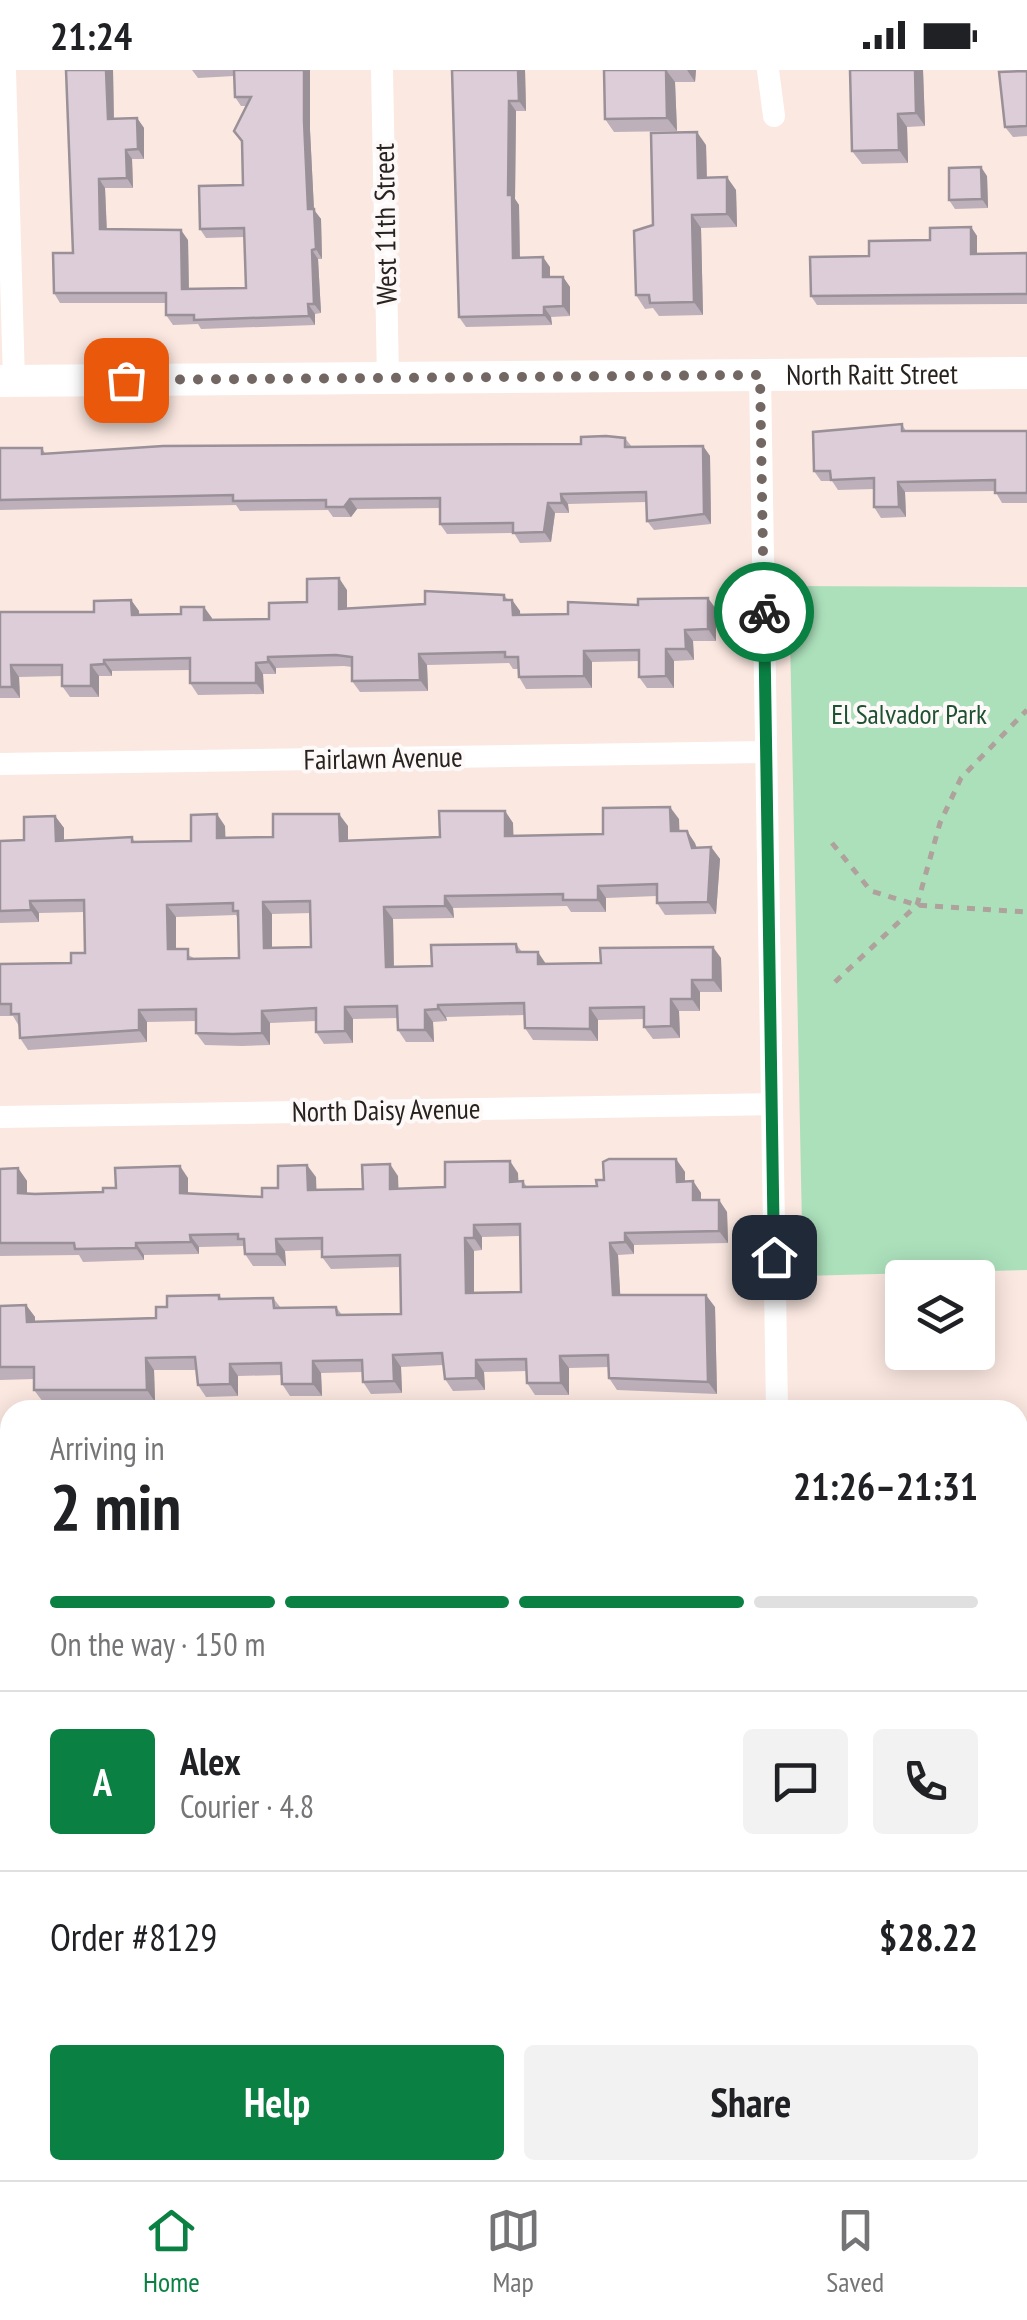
<!DOCTYPE html>
<html lang="en">
<head>
<meta charset="utf-8">
<style>
	body { margin:0; font-family:"PT Sans Narrow",sans-serif; background:#f2f2f2; color:#202124; height:100vh; display:flex; flex-direction:column; font-size:38px; white-space:nowrap }
	* { box-sizing:border-box; margin:0 }
	p { font-size:32px; color:#757577 }
	.icon { flex:none; width:55px; height:55px; fill:none; stroke:currentColor; stroke-width:2; stroke-linecap:round; stroke-linejoin:round }
	.map { position:relative; flex:1; overflow:hidden }
	.sheet { position:absolute; left:0px; top:1330px; width:1028px; height:780px; display:flex; flex-direction:column; background:#fff; border-radius:30px 30px 0 0; box-shadow:0 5px 25px #0003 }
	.sheet>* { flex:none }
	.tools { position:absolute; left:885px; top:1190px; display:grid; gap:20px }
	.tools a { display:grid; place-items:center; width:110px; height:110px; border-radius:10px; background:#fff; box-shadow:0 5px 25px #0003; font-size:50px }
	.pin { position:absolute; display:grid; place-items:center; width:85px; height:85px; color:#fff; margin:-42px; border-radius:20px; box-shadow:0 5px 15px #0006 }
	.courier { position:absolute; display:grid; place-items:center; width:100px; height:100px; margin:-50px; border:8px solid #0b8043; border-radius:50%; background:#fff; color:#222; box-shadow:0 2px 12px #0007 }
	.overview em { font-style:normal; font-weight:600 }
	.overview div { display:flex; flex-direction:column-reverse }
	.overview { display:flex; align-items:center; justify-content:space-between; height:170px; padding:0 50px }
	h1 { font-size:65px; font-weight:600; line-height:75px }
	.bar { display:grid; grid-template-columns:repeat(4,1fr); gap:15px 10px; align-content:center; height:120px; padding:0 50px }
	.bar i { height:12px; border-radius:8px; background:#e0e0e0 }
	.bar .selected { background:#0b8043 }
	.bar p { grid-column:span 4 }
	.line { display:flex; align-items:center; gap:25px; padding:0 50px; border-top:2px solid #e0e0e0 }
	.line div { flex:1 }
	.round { display:grid; place-items:center; flex:none; width:105px; height:105px; border-radius:10px; background:#f2f2f2 }
	.action { display:flex; gap:20px; margin-top:auto; padding:20px 50px }
	.action a { flex:1; height:115px; border-radius:10px; background:#0b8043; color:#fff; font-size:40px; font-weight:600; line-height:115px; text-align:center }
	.action a+a { background:#f2f2f2; color:#202124 }
	.status { display:flex; justify-content:space-between; align-items:center; height:70px; padding:0 50px; background:#fff; direction:ltr }
	.status svg { height:28px; fill:currentColor }
	.tab-bar { display:flex; justify-content:space-around; align-items:center; height:140px; border-top:2px solid #e0e0e0; background:#fff; font-size:28px; color:#757577 }
	.tab-bar a { display:grid; justify-items:center; gap:5px }
	.tab-bar .selected { color:#0b8043 }
	.map>svg:first-child { display:block }
	.green { fill:#ace0bb }
	.lines { fill:none; stroke-linecap:round; stroke-linejoin:round }
	.path { stroke:#afa19b; stroke-width:5; stroke-dasharray:8 8; stroke-linecap:butt }
	.street { stroke:#fff; stroke-width:22 }
	.secondary { stroke:#fff; stroke-width:32 }
	.wall { fill:#bdb0ba; fill-rule:evenodd }
	.shaded-wall { fill:#9a9097 }
	.building { fill:#dccdd8; stroke:#9a9097; stroke-width:2.5; fill-rule:evenodd }
	.done { stroke:#726763; stroke-width:10; stroke-dasharray:0 18 }
	.route { stroke:#0b8043; stroke-width:12 }
	.labels { text-anchor:middle; stroke-width:8; stroke-linejoin:round; paint-order:stroke }
	.street-label { font-size:28px; fill:#28221f; stroke:#fdf9f8 }
	.park-label { font-size:28px; fill:#1e5132; stroke:#fdf9f8 }
</style>
</head>
<body>
<div class="status"><b>21:24</b><svg viewBox="0 0 49 12"><path d="M0 12V9h3v3zM5 12V6h3v6zM10 12V3h3v9zM15 12V0h3v12zM26 1h20v11H26zM47 4h2v5h-2z"/></svg></div>
<div class="map">
<svg width="1027" height="2110" viewBox="0 0 1027 2110">
	<rect width="100%" height="100%" fill="#fbe8e1"/>
	<path class="green" d="M 789,516 L 1027,517 L 1027,1200 L 803,1206 Z"/>
	<g class="lines">
		<g class="path">
			<path d="M 832,773 L 871,821 L 917,835 L 1027,842"/>
			<path d="M 835,912 L 917,835 L 940,753 L 961,708 L 1027,640"/>
		</g>
		<g class="street">
			<path d="M 5,0 L 14,311"/>
			<path d="M 382,0 L 388,308"/>
			<path d="M 768,0 L 774,46"/>
			<path d="M 760,305 L 777,1340"/>
			<path d="M 0,694 L 766,682"/>
			<path d="M 0,1047 L 772,1034"/>
			<path d="M 0,1395 L 10,1395"/>
			<path d="M 45,2100 L 45,2110"/>
			<path d="M 421,2100 L 421,2110"/>
			<path d="M 800,2100 L 801,2110"/>
		</g>
		<g class="secondary">
			<path id="s1" d="M 0,311 L 1027,303"/>
			<path d="M 1018,1759 L 1027,1759"/>
			<path d="M 0,1779 L 10,1779"/>
		</g>
	</g>
	<g class="wall">
		<path d="M 113,0 L 114,49 L 137,48 L 144,58 L 144,89 L 132,89 L 133,118 L 105,118 L 107,160 L 188,170 L 189,219 L 246,218 L 244,167 L 206,168 L 200,159 L 243,115 L 242,73 L 234,61 L 246,36 L 241,36 L 235,27 L 234,6 L 198,8 L 192,0 L 310,0 L 310,60 L 314,140 L 321,149 L 322,189 L 318,189 L 321,243 L 315,244 L 315,255 L 201,259 L 198,254 L 173,255 L 166,245 L 166,233 L 60,233 L 54,223 L 73,183 Z"/>
		<path d="M 452,0 L 525,0 L 526,41 L 516,41 L 515,129 L 519,135 L 520,188 L 550,197 L 550,207 L 563,207 L 570,217 L 570,246 L 551,247 L 552,255 L 466,257 L 459,247 Z"/>
		<path d="M 604,0 L 696,0 L 695,12 L 675,12 L 677,61 L 614,62 L 605,49 Z"/>
		<path d="M 923,0 L 925,56 L 907,57 L 908,93 L 862,94 L 852,81 Z"/>
		<path d="M 1027,0 L 1027,66 L 1013,67 L 1005,57 Z"/>
		<path d="M 706,75 L 707,107 L 736,120 L 737,157 L 701,158 L 703,245 L 659,246 L 653,238 L 645,239 L 636,225 L 653,155 Z"/>
		<path d="M 987,106 L 988,138 L 955,139 L 949,130 Z"/>
		<path d="M 971,157 L 977,166 L 977,184 L 1027,183 L 1027,234 L 817,235 L 811,226 L 869,186 Z"/>
		<path d="M 902,354 L 906,361 L 1027,361 L 1027,433 L 1002,433 L 995,421 L 905,422 L 906,447 L 881,448 L 874,437 L 874,419 L 838,420 L 832,411 L 821,411 L 814,401 Z"/>
		<path d="M 625,368 L 632,377 L 703,376 L 710,386 L 711,454 L 654,460 L 647,451 L 647,432 L 568,434 L 569,443 L 555,443 L 551,472 L 520,473 L 514,463 L 447,464 L 440,454 L 440,438 L 357,439 L 351,447 L 333,447 L 328,440 L 240,441 L 236,435 L 0,440 L 0,378 L 42,378 L 45,383 L 581,374 Z"/>
		<path d="M 347,520 L 347,538 L 425,534 L 504,525 L 508,530 L 512,530 L 520,541 L 520,545 L 716,539 L 716,571 L 693,571 L 694,590 L 674,591 L 674,618 L 647,618 L 639,607 L 639,591 L 592,592 L 592,618 L 526,619 L 519,607 L 518,599 L 513,599 L 509,593 L 427,595 L 428,621 L 360,622 L 352,611 L 352,597 L 344,596 L 276,598 L 276,604 L 263,604 L 264,624 L 198,625 L 190,613 L 190,600 L 112,601 L 112,606 L 99,606 L 99,627 L 70,627 L 62,616 L 62,606 L 19,607 L 20,628 L 0,628 L 0,542 L 94,542 L 131,530 L 139,541 L 139,545 L 181,544 L 204,537 L 212,550 L 269,549 L 307,532 Z"/>
		<path d="M 505,741 L 513,753 L 513,766 L 603,764 L 679,749 L 679,761 L 687,761 L 697,778 L 711,777 L 720,789 L 716,844 L 665,845 L 657,833 L 657,826 L 606,828 L 606,842 L 571,842 L 567,836 L 453,838 L 454,848 L 393,849 L 394,896 L 432,896 L 516,874 L 522,882 L 546,894 L 721,888 L 722,922 L 700,922 L 700,941 L 679,941 L 680,968 L 653,969 L 644,957 L 644,949 L 598,950 L 598,971 L 533,970 L 525,958 L 524,945 L 446,947 L 447,951 L 433,952 L 434,972 L 406,972 L 398,960 L 398,948 L 353,949 L 353,973 L 324,974 L 316,962 L 316,951 L 270,953 L 270,975 L 242,976 L 205,975 L 196,963 L 196,951 L 147,952 L 147,972 L 28,980 L 20,968 L 19,956 L 13,946 L 0,946 L 0,894 L 71,893 L 85,883 L 85,842 L 39,843 L 39,852 L 0,853 L 0,771 L 24,770 L 55,746 L 64,758 L 64,770 L 132,767 L 135,772 L 191,771 L 225,756 L 225,768 L 273,767 L 348,756 L 348,771 L 440,767 ZM 311,843 L 311,877 L 272,878 L 272,844 ZM 236,845 L 238,849 L 239,888 L 194,888 L 176,879 L 176,847 Z"/>
		<path d="M 676,1089 L 685,1102 L 685,1112 L 693,1111 L 701,1123 L 701,1130 L 719,1130 L 727,1142 L 728,1173 L 634,1175 L 634,1184 L 618,1185 L 620,1225 L 715,1237 L 717,1324 L 617,1320 L 609,1308 L 609,1297 L 569,1298 L 569,1325 L 535,1325 L 527,1313 L 527,1301 L 484,1302 L 485,1320 L 453,1321 L 445,1309 L 443,1295 L 401,1297 L 402,1323 L 371,1324 L 363,1312 L 362,1302 L 321,1303 L 322,1326 L 290,1326 L 282,1314 L 282,1305 L 238,1306 L 238,1326 L 206,1327 L 198,1315 L 196,1300 L 154,1300 L 155,1332 L 43,1332 L 34,1320 L 34,1309 L 0,1310 L 0,1236 L 26,1235 L 35,1247 L 35,1252 L 156,1248 L 167,1237 L 219,1225 L 222,1229 L 273,1228 L 281,1238 L 336,1237 L 342,1245 L 401,1244 L 400,1197 L 331,1199 L 322,1187 L 322,1180 L 285,1181 L 286,1196 L 253,1196 L 245,1184 L 243,1176 L 199,1177 L 199,1184 L 144,1185 L 144,1190 L 83,1192 L 79,1185 L 0,1186 L 0,1099 L 18,1098 L 27,1111 L 27,1123 L 103,1122 L 116,1118 L 188,1108 L 188,1123 L 262,1127 L 278,1118 L 316,1107 L 316,1120 L 363,1119 L 398,1106 L 398,1119 L 445,1117 L 518,1103 L 518,1111 L 523,1111 L 527,1117 L 597,1116 L 604,1110 ZM 520,1166 L 521,1222 L 474,1222 L 474,1181 L 482,1180 L 482,1167 Z"/>
		<path d="M 0,1452 L 10,1452 L 10,1544 L 1,1544 L 0,1558 Z"/>
		<rect x="0" y="1621" width="10" height="77"/>
		<rect x="1018" y="1851" width="9" height="56"/>
	</g>
	<g class="shaded-wall">
		<path d="M 106,0 L 113,0 L 114,59 L 108,49 Z"/>
		<path d="M 304,0 L 310,0 L 310,60 L 314,140 L 321,149 L 322,189 L 316,179 L 308,139 L 304,51 Z"/>
		<path d="M 518,0 L 525,0 L 526,41 L 519,31 Z"/>
		<path d="M 666,0 L 675,12 L 677,61 L 667,48 Z"/>
		<path d="M 687,0 L 696,0 L 695,12 Z"/>
		<path d="M 915,0 L 923,0 L 925,56 L 916,43 Z"/>
		<path d="M 509,31 L 516,41 L 515,129 L 519,135 L 520,198 L 513,188 L 508,125 Z"/>
		<path d="M 898,44 L 907,57 L 908,93 L 899,80 Z"/>
		<path d="M 137,48 L 144,58 L 144,89 L 138,79 Z"/>
		<path d="M 697,62 L 706,75 L 707,121 L 698,108 Z"/>
		<path d="M 126,80 L 132,89 L 133,118 L 127,108 Z"/>
		<path d="M 981,97 L 987,106 L 988,138 L 982,129 Z"/>
		<path d="M 727,107 L 736,120 L 737,157 L 727,144 Z"/>
		<path d="M 99,109 L 105,118 L 107,169 L 100,159 Z"/>
		<path d="M 692,145 L 701,158 L 703,245 L 694,232 Z"/>
		<path d="M 971,157 L 977,166 L 977,194 L 971,184 Z"/>
		<path d="M 181,160 L 188,170 L 189,229 L 182,219 Z"/>
		<path d="M 312,180 L 318,189 L 321,243 L 314,234 Z"/>
		<path d="M 543,187 L 550,197 L 550,217 L 543,207 Z"/>
		<path d="M 563,207 L 570,217 L 570,246 L 563,236 Z"/>
		<path d="M 308,234 L 315,244 L 315,255 L 309,246 Z"/>
		<path d="M 544,237 L 551,247 L 552,255 L 544,245 Z"/>
		<path d="M 703,376 L 710,386 L 711,454 L 704,444 Z"/>
		<path d="M 898,412 L 905,422 L 906,447 L 899,437 Z"/>
		<path d="M 561,424 L 568,434 L 569,443 L 562,433 Z"/>
		<path d="M 350,429 L 357,439 L 351,447 L 344,437 Z"/>
		<path d="M 548,433 L 555,443 L 551,472 L 544,462 Z"/>
		<path d="M 339,508 L 347,520 L 347,550 L 339,539 Z"/>
		<path d="M 708,528 L 716,539 L 716,571 L 708,559 Z"/>
		<path d="M 131,530 L 139,541 L 140,557 L 132,545 Z"/>
		<path d="M 512,530 L 520,541 L 521,557 L 513,545 Z"/>
		<path d="M 204,537 L 212,548 L 212,562 L 204,550 Z"/>
		<path d="M 685,560 L 693,571 L 694,590 L 686,579 Z"/>
		<path d="M 666,579 L 674,591 L 674,618 L 666,606 Z"/>
		<path d="M 584,581 L 592,592 L 592,618 L 584,606 Z"/>
		<path d="M 419,584 L 427,595 L 428,621 L 420,610 Z"/>
		<path d="M 268,587 L 276,598 L 276,604 L 268,592 Z"/>
		<path d="M 104,590 L 112,601 L 112,606 L 104,594 Z"/>
		<path d="M 256,593 L 263,604 L 264,624 L 256,613 Z"/>
		<path d="M 11,595 L 19,607 L 20,628 L 12,617 Z"/>
		<path d="M 91,595 L 99,606 L 99,627 L 91,616 Z"/>
		<path d="M 670,737 L 679,749 L 680,773 L 671,761 Z"/>
		<path d="M 505,741 L 513,753 L 514,778 L 505,766 Z"/>
		<path d="M 217,744 L 225,756 L 226,780 L 217,768 Z"/>
		<path d="M 339,744 L 348,756 L 348,783 L 340,771 Z"/>
		<path d="M 55,746 L 64,758 L 64,782 L 56,771 Z"/>
		<path d="M 687,761 L 695,773 L 701,790 L 692,778 Z"/>
		<path d="M 711,777 L 720,789 L 716,844 L 708,832 Z"/>
		<path d="M 598,816 L 606,828 L 606,842 L 598,830 Z"/>
		<path d="M 445,826 L 453,838 L 454,848 L 445,836 Z"/>
		<path d="M 30,831 L 39,843 L 39,852 L 31,840 Z"/>
		<path d="M 263,832 L 272,844 L 272,890 L 264,878 Z"/>
		<path d="M 167,835 L 176,847 L 176,891 L 168,879 Z"/>
		<path d="M 384,837 L 393,849 L 394,908 L 386,897 Z"/>
		<path d="M 713,877 L 721,888 L 722,922 L 713,910 Z"/>
		<path d="M 538,882 L 546,894 L 538,894 Z"/>
		<path d="M 692,910 L 700,922 L 700,941 L 692,929 Z"/>
		<path d="M 671,929 L 679,941 L 680,968 L 671,956 Z"/>
		<path d="M 438,935 L 446,947 L 447,951 L 438,939 Z"/>
		<path d="M 345,937 L 353,949 L 353,973 L 345,961 Z"/>
		<path d="M 590,938 L 598,950 L 598,971 L 590,959 Z"/>
		<path d="M 139,940 L 147,952 L 147,972 L 139,960 Z"/>
		<path d="M 425,940 L 433,952 L 434,972 L 425,960 Z"/>
		<path d="M 262,941 L 270,953 L 270,975 L 262,963 Z"/>
		<path d="M 676,1089 L 685,1102 L 685,1124 L 677,1112 Z"/>
		<path d="M 510,1091 L 518,1103 L 519,1124 L 510,1112 Z"/>
		<path d="M 390,1094 L 398,1106 L 399,1131 L 390,1119 Z"/>
		<path d="M 307,1095 L 316,1107 L 317,1132 L 308,1120 Z"/>
		<path d="M 180,1096 L 188,1108 L 188,1135 L 180,1123 Z"/>
		<path d="M 18,1098 L 27,1111 L 27,1135 L 18,1123 Z"/>
		<path d="M 693,1111 L 701,1123 L 701,1142 L 693,1130 Z"/>
		<path d="M 719,1130 L 727,1142 L 728,1173 L 719,1161 Z"/>
		<path d="M 474,1155 L 482,1167 L 482,1180 L 474,1168 Z"/>
		<path d="M 625,1163 L 634,1175 L 634,1184 L 625,1172 Z"/>
		<path d="M 190,1165 L 199,1177 L 199,1184 L 191,1172 Z"/>
		<path d="M 465,1168 L 474,1181 L 474,1235 L 466,1223 Z"/>
		<path d="M 276,1169 L 285,1181 L 286,1196 L 277,1184 Z"/>
		<path d="M 136,1173 L 144,1185 L 144,1190 L 136,1178 Z"/>
		<path d="M 610,1173 L 618,1185 L 621,1237 L 613,1225 Z"/>
		<path d="M 706,1225 L 715,1237 L 717,1324 L 708,1312 Z"/>
		<path d="M 26,1235 L 35,1247 L 35,1264 L 27,1252 Z"/>
		<path d="M 393,1285 L 401,1297 L 402,1323 L 394,1311 Z"/>
		<path d="M 560,1286 L 569,1298 L 569,1325 L 561,1313 Z"/>
		<path d="M 146,1288 L 154,1300 L 155,1332 L 147,1320 Z"/>
		<path d="M 476,1290 L 484,1302 L 485,1320 L 476,1308 Z"/>
		<path d="M 313,1291 L 321,1303 L 322,1326 L 313,1314 Z"/>
		<path d="M 230,1294 L 238,1306 L 238,1326 L 230,1314 Z"/>
		<path d="M 176,2100 L 184,2100 L 184,2110 L 177,2110 Z"/>
		<rect x="324" y="2100" width="8" height="10"/>
		<path d="M 554,2100 L 561,2100 L 562,2110 L 554,2110 Z"/>
		<rect x="718" y="2100" width="9" height="10"/>
	</g>
	<g class="building">
		<path d="M 66,0 L 106,0 L 108,49 L 137,48 L 138,79 L 126,80 L 127,108 L 99,109 L 100,159 L 181,160 L 182,219 L 246,218 L 244,158 L 200,159 L 199,116 L 243,115 L 242,71 L 234,61 L 251,27 L 235,27 L 234,0 L 304,0 L 304,51 L 308,139 L 314,139 L 316,179 L 312,180 L 314,234 L 308,234 L 309,246 L 194,250 L 194,245 L 166,245 L 166,223 L 54,223 L 53,183 L 73,183 Z"/>
		<path d="M 452,0 L 518,0 L 519,31 L 509,31 L 508,125 L 512,125 L 513,188 L 543,187 L 543,207 L 563,207 L 563,236 L 544,237 L 544,245 L 459,247 Z"/>
		<path d="M 604,0 L 666,0 L 667,48 L 605,49 Z"/>
		<path d="M 850,0 L 915,0 L 916,43 L 898,44 L 899,80 L 852,81 Z"/>
		<path d="M 1025,0 L 1027,0 L 1027,56 L 1005,57 L 999,2 L 1025,1 Z"/>
		<path d="M 697,62 L 698,108 L 727,107 L 727,144 L 692,145 L 694,232 L 650,233 L 649,225 L 636,225 L 634,161 L 653,155 L 651,63 Z"/>
		<path d="M 981,97 L 982,129 L 949,130 L 949,98 Z"/>
		<path d="M 971,157 L 971,184 L 1027,183 L 1027,224 L 811,226 L 810,187 L 869,186 L 869,171 L 930,170 L 930,158 Z"/>
		<path d="M 902,354 L 902,361 L 1027,361 L 1027,423 L 995,423 L 995,410 L 898,412 L 899,437 L 874,437 L 874,408 L 831,410 L 830,401 L 814,401 L 813,362 Z"/>
		<path d="M 606,366 L 625,368 L 625,377 L 703,376 L 704,444 L 647,451 L 646,422 L 561,424 L 562,433 L 548,433 L 544,462 L 513,463 L 513,453 L 440,454 L 440,428 L 350,429 L 344,437 L 326,437 L 326,430 L 233,431 L 233,425 L 0,430 L 0,378 L 42,378 L 42,384 L 163,376 L 581,374 L 581,367 Z"/>
		<path d="M 339,508 L 339,539 L 425,534 L 425,521 L 504,525 L 504,530 L 512,530 L 513,545 L 568,544 L 568,532 L 638,535 L 638,529 L 708,528 L 708,559 L 685,560 L 686,579 L 666,579 L 666,606 L 639,607 L 639,580 L 584,581 L 584,606 L 519,607 L 518,587 L 505,587 L 505,582 L 419,584 L 420,610 L 352,611 L 352,587 L 336,585 L 268,587 L 268,592 L 256,593 L 256,613 L 190,613 L 190,588 L 104,590 L 104,594 L 91,595 L 91,616 L 62,616 L 62,595 L 11,595 L 12,617 L 0,617 L 0,542 L 94,542 L 94,531 L 131,530 L 132,545 L 181,544 L 181,537 L 204,537 L 204,550 L 269,549 L 269,533 L 307,532 L 307,509 Z"/>
		<path d="M 670,737 L 671,761 L 687,761 L 692,778 L 711,777 L 708,832 L 657,833 L 657,814 L 598,816 L 598,830 L 563,830 L 563,824 L 445,826 L 445,836 L 384,837 L 386,897 L 432,896 L 431,875 L 516,874 L 517,882 L 538,882 L 538,894 L 601,893 L 600,878 L 713,877 L 713,910 L 692,910 L 692,929 L 671,929 L 671,956 L 644,957 L 644,937 L 590,938 L 590,959 L 525,958 L 524,933 L 438,935 L 438,939 L 425,940 L 425,960 L 398,960 L 397,936 L 345,937 L 345,961 L 316,962 L 316,938 L 262,941 L 262,963 L 233,964 L 196,963 L 196,939 L 139,940 L 139,960 L 20,968 L 19,944 L 11,944 L 11,934 L 0,934 L 0,894 L 71,893 L 71,883 L 85,883 L 84,830 L 30,831 L 31,840 L 0,841 L 0,771 L 24,770 L 24,747 L 55,746 L 56,771 L 132,767 L 132,772 L 191,771 L 191,745 L 217,744 L 217,768 L 273,767 L 273,744 L 339,744 L 340,771 L 440,767 L 439,741 L 505,741 L 505,766 L 603,764 L 603,738 ZM 310,831 L 311,877 L 264,878 L 263,832 ZM 233,833 L 233,841 L 238,841 L 239,888 L 188,889 L 188,879 L 168,879 L 167,835 Z"/>
		<path d="M 609,1089 L 676,1089 L 677,1112 L 693,1111 L 693,1130 L 719,1130 L 719,1161 L 625,1163 L 625,1172 L 610,1173 L 613,1225 L 706,1225 L 708,1312 L 609,1308 L 608,1285 L 560,1286 L 561,1313 L 527,1313 L 526,1289 L 476,1290 L 476,1308 L 445,1309 L 442,1283 L 393,1285 L 394,1311 L 363,1312 L 362,1290 L 313,1291 L 313,1314 L 282,1314 L 281,1293 L 230,1294 L 230,1314 L 198,1315 L 195,1287 L 146,1288 L 147,1320 L 34,1320 L 34,1297 L 0,1297 L 0,1236 L 26,1235 L 27,1252 L 156,1248 L 156,1237 L 167,1237 L 167,1226 L 219,1225 L 219,1229 L 273,1228 L 274,1238 L 336,1237 L 337,1245 L 401,1244 L 400,1185 L 322,1187 L 322,1168 L 276,1169 L 277,1184 L 245,1184 L 244,1169 L 238,1169 L 238,1164 L 190,1165 L 191,1172 L 136,1173 L 136,1178 L 75,1179 L 74,1173 L 0,1173 L 0,1099 L 18,1098 L 18,1123 L 35,1124 L 103,1122 L 103,1118 L 116,1118 L 115,1098 L 180,1096 L 180,1123 L 262,1127 L 262,1118 L 278,1118 L 278,1096 L 307,1095 L 308,1120 L 363,1119 L 362,1095 L 390,1094 L 390,1119 L 445,1117 L 445,1092 L 510,1091 L 510,1112 L 523,1111 L 523,1117 L 597,1116 L 596,1110 L 604,1110 L 603,1092 ZM 520,1154 L 521,1222 L 466,1223 L 465,1168 L 474,1168 L 474,1155 Z"/>
		<rect x="0" y="1452" width="10" height="79"/>
		<rect x="0" y="1621" width="10" height="66"/>
		<rect x="1018" y="1851" width="9" height="44"/>
		<path d="M 1018,2019 L 1027,2022 L 1027,2110 L 865,2110 L 865,2100 L 957,2100 L 957,2101 L 1018,2100 Z"/>
		<path d="M 109,2100 L 176,2100 L 177,2110 L 109,2110 Z"/>
		<rect x="266" y="2100" width="58" height="10"/>
		<rect x="478" y="2100" width="76" height="10"/>
		<rect x="601" y="2100" width="117" height="10"/>
	</g>
	<g class="lines">
		<path class="done" d="M 126,310 L 760,305 L 764,542"/>
		<path class="route" d="M 764,542 L 774,1187"/>
	</g>
	<g class="labels">
		<g class="street-label">
			<text transform="translate(385 154) rotate(-91)" y="10">West 11th Street</text>
			<text dy="10" stroke="none"><textPath href="#s1" startOffset="872">North Raitt Street</textPath></text>
			<text transform="translate(383 688) rotate(-1)" y="10">Fairlawn Avenue</text>
			<text transform="translate(386 1040) rotate(-1)" y="10">North Daisy Avenue</text>
		</g>
		<g class="park-label">
			<text x="909" y="654">El Salvador Park</text>
		</g>
	</g>
</svg>
<div class="tools">
<a><svg class="icon" aria-label="layers" viewBox="0 0 24 24"><path d="M12 4l9 5-9 5-9-5zM3 14l9 5 9-5"/></svg></a>
</div>
<div class="pin" style="left:126px;top:310px;background:#ea580c"><svg class="icon" aria-label="bag" viewBox="0 0 24 24"><path d="M5 8h14l-1 12H6zM9 8a3 3 0 0 1 6 0"/></svg></div>
<div class="pin" style="left:774px;top:1187px;background:#1f2937"><svg class="icon" aria-label="home" viewBox="0 0 24 24"><path d="M3 11l9-7 9 7M6 9v11h12V9"/></svg></div>
<div class="courier" style="left:764px;top:542px"><svg class="icon" aria-label="bike" viewBox="0 0 24 24"><circle cx="6" cy="16" r="4"/><circle cx="18" cy="16" r="4"/><path d="M6 16l4-8h5l3 8M10 8l3 8H6M13 5h3"/></svg></div>
<section class="sheet">
<div class="overview"><div><h1>2 min</h1><p>Arriving in</p></div><em>21:26–21:31</em></div>
<div class="bar"><i class="selected"></i><i class="selected"></i><i class="selected"></i><i></i><p>On the way · 150 m</p></div>
<div class="line" style="height:180px"><b class="round" style="background:#0b8043;color:#fff">A</b><div><b>Alex</b><p>Courier · 4.8</p></div><a class="round"><svg class="icon" aria-label="chat" viewBox="0 0 24 24"><path d="M4 5h16v11H9l-5 4z"/></svg></a><a class="round"><svg class="icon" aria-label="phone" viewBox="0 0 24 24"><path d="M5 4h4l2 5-3 2q2 4 5 5l2-3 5 2v4C11 20 4 13 5 4z"/></svg></a></div>
<div class="line" style="height:130px"><div>Order #8129</div><b>$28.22</b></div>
<div class="action"><a>Help</a><a>Share</a></div>
</section>
</div>
<nav class="tab-bar">
<a class="selected"><svg class="icon" aria-label="home" viewBox="0 0 24 24"><path d="M3 11l9-7 9 7M6 9v11h12V9"/></svg>Home</a>
<a><svg class="icon" aria-label="map" viewBox="0 0 24 24"><path d="M3 6l6-2 6 2 6-2v14l-6 2-6-2-6 2zM9 4v14M15 6v14"/></svg>Map</a>
<a><svg class="icon" aria-label="saved" viewBox="0 0 24 24"><path d="M7 4h10v16l-5-4-5 4z"/></svg>Saved</a>
</nav>
</body>
</html>
